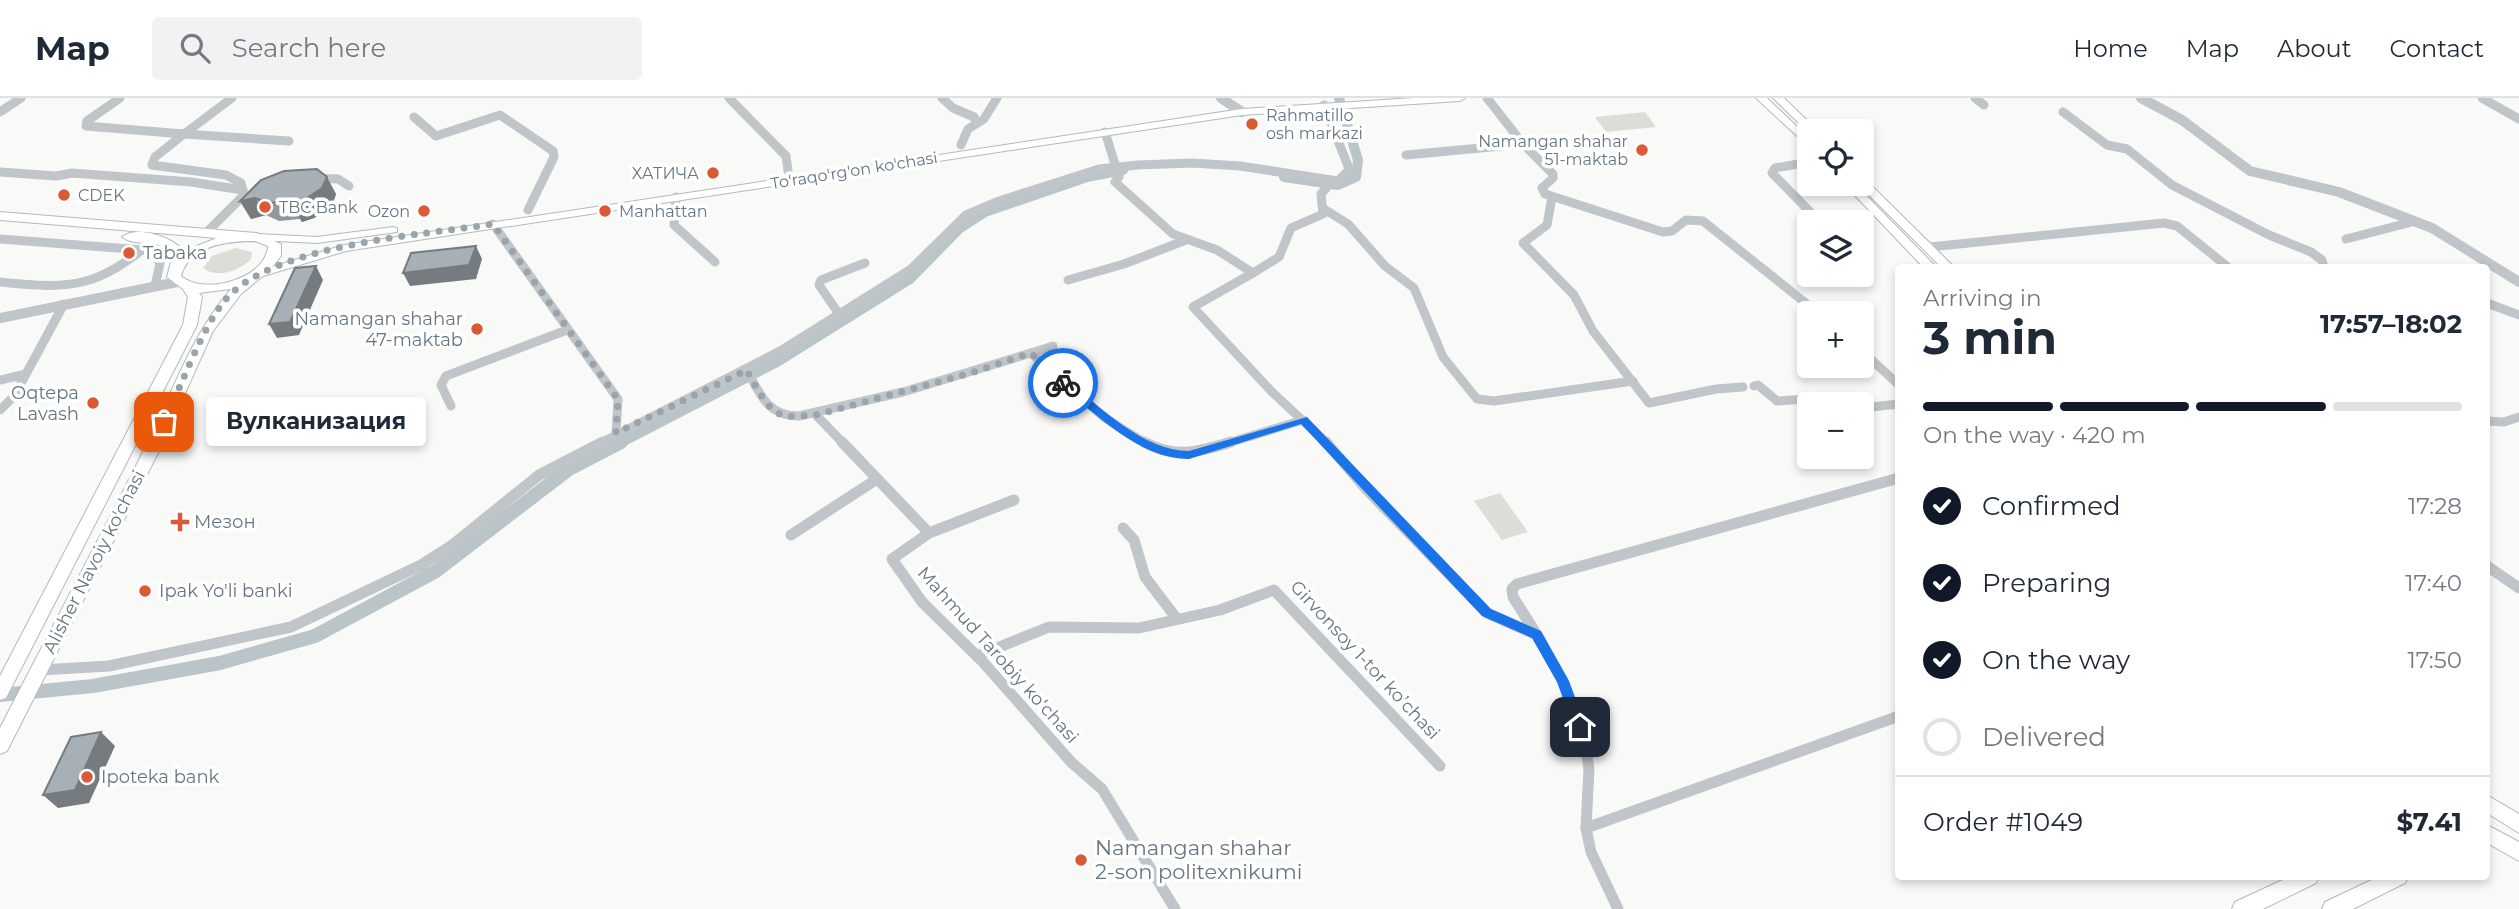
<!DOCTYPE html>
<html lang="en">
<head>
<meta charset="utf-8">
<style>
	body { margin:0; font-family:Montserrat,sans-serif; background:#f2f2f3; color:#1f2937; height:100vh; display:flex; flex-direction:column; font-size:26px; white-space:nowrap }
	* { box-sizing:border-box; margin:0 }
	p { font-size:23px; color:#747a83 }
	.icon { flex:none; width:38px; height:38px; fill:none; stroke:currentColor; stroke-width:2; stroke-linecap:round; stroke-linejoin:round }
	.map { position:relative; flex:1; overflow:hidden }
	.sheet { position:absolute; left:1895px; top:166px; width:595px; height:616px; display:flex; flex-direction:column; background:#fff; border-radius:7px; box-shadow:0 4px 10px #0003 }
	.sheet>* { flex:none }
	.tools { position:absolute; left:1797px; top:21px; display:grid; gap:14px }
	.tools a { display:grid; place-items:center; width:77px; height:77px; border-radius:7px; background:#fff; box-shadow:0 4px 10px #0003; font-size:35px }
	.pin { position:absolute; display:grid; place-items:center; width:60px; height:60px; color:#fff; margin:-30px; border-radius:14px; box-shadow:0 4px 10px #0006 }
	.courier { position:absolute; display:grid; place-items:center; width:70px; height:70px; margin:-35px; border:5px solid #1a73e8; border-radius:50%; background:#fff; color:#222; box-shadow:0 2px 9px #0007 }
	.bubble { position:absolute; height:49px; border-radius:7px; background:#fff; box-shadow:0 4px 10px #0003; font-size:23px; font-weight:700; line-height:49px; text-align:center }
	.summary em { font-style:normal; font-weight:700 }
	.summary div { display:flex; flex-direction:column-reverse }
	.summary { display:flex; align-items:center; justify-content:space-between; height:119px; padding:0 28px }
	h1 { font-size:46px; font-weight:700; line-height:52px }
	.bar { display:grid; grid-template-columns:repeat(4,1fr); gap:10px 7px; align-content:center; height:84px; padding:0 28px }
	.bar i { height:9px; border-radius:5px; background:#e0e1e3 }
	.bar .active { background:#111827 }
	.bar p { grid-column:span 4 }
	.line { display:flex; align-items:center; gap:18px; padding:0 28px; border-top:2px solid #e0e1e3 }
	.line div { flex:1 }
	ol { padding:0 28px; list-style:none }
	li { display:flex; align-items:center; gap:21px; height:77px }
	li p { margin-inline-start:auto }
	li .icon { padding:7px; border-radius:50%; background:#111827; color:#fff; stroke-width:4 }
	li:last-child { color:#747a83 }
	li i { width:38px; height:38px; border:4px solid #e0e1e3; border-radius:50% }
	header { display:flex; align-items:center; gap:42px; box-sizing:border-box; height:98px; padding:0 35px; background:#fff; border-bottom:2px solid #e0e1e3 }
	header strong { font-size:33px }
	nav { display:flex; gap:38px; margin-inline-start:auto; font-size:24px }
	.search { width:490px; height:63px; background:#f2f2f3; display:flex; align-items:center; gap:18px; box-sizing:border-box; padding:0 24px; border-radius:7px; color:#747a83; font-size:26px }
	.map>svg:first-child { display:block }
	.green { fill:#daded7 }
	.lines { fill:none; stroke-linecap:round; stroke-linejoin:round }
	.canal-far1 { stroke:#bac5c9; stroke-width:10 }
	.canal { stroke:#bac5c9; stroke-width:14 }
	.secondary-casing { stroke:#b3b9bd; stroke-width:2 }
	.primary-casing { stroke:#b4b9bd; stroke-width:2 }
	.minor-far1 { stroke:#c0c5c9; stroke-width:9 }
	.minor { stroke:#c0c5c9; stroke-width:11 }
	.tertiary { stroke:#c0c5c9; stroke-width:10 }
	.secondary { fill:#fff; fill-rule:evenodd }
	.primary { fill:#fff; fill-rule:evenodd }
	.wall { fill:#90979d }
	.shaded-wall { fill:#767b80 }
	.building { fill:#a8b0b7; stroke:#767b80; stroke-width:2 }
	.route { fill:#1a73e8 }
	.done { stroke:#99a4ab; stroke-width:7; stroke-dasharray:0 12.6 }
	.poi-dot { fill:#da5937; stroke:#fff; stroke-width:2.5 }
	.labels { text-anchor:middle; stroke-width:7; stroke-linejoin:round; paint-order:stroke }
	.far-poi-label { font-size:16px; fill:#667681; stroke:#fff; text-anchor:start }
	.far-street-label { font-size:16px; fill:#667681; stroke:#fff }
	.poi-label { font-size:18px; fill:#667681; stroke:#fff; text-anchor:start }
	.street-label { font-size:18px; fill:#667681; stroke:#fff }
	.near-poi-label { font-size:21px; fill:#667681; stroke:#fff; text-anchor:start }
</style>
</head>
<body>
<header>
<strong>Map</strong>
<div class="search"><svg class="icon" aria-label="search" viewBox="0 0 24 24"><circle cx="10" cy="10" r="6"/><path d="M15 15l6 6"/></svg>Search here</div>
<nav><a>Home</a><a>Map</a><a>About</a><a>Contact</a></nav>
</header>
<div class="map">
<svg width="2519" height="811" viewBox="0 0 2519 811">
	<rect width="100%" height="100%" fill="#f9f9f8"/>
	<g class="green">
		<path d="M 1645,14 L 1656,29 L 1606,34 L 1595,19 Z"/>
		<path d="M 236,150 L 252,154 L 251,161 C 240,173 217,181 203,170 L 212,158 Z"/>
		<path d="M 1500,395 L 1528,434 L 1502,442 L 1474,403 Z"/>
	</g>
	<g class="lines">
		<g class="canal-far1">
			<path d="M 1284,79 L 1338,87 L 1356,79 L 1358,62 L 1339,0"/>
			<path d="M 618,346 L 777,264 L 910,181 L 960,130 L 985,114 L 1087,79 L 1123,72"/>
		</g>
		<path class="canal" d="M 0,597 L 93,588 L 220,565 L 315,538 L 436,473 L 569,371 L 621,344"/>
		<g class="secondary-casing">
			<g id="secondary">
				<path d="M 1414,0 L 1465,0 L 1460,3 L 1242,17 L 346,153 L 260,179 L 256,181 L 250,177 L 252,175 L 344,147 L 1242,11 Z"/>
				<path d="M 1756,0 L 1767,0 L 1810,41 L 1810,50 Z"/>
				<path d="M 1773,0 L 1784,0 L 1818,33 L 1810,33 L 1809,35 Z"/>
				<path d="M 1862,81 L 1866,82 L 1955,170 L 1942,170 L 1858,86 L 1862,86 Z"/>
				<path d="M 1844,86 L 1855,86 L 1937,170 L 1924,170 Z"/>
				<path d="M 393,129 L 397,130 L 397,134 L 317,145 L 257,142 L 251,139 L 257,136 L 317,139 Z"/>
			</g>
		</g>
		<g class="primary-casing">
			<g id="primary">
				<path d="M 0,114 L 257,135 L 281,146 L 281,158 L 270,172 L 241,196 L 213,233 L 161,349 L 7,653 L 0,656 L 0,630 C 48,536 98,444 145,350 C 172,295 191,238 231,191 L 199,195 L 202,199 L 197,227 L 6,600 L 0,602 L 0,578 L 183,227 L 188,199 L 183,191 L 167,179 L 173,156 C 155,138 137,150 122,139 C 137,127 172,139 184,153 L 217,140 L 0,122 ZM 255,143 L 268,148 C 266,181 204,198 181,178 C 189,147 228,143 255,143 Z"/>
				<path d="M 2487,697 L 2519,716 L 2519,735 L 2487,715 Z"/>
				<path d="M 2487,727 L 2519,744 L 2519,763 L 2487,745 Z"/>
				<path d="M 2289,779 L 2319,779 L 2316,785 L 2263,811 L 2232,811 L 2235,804 Z"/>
				<path d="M 2378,779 L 2408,779 L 2405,785 L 2353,811 L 2322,811 L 2325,804 Z"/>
			</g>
		</g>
		<g class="minor-far1">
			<path d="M 120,0 L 87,23 L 86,28 L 184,36 L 155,59 L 152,67 L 226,77 L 241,85 L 244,97 L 207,134"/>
			<path d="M 729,0 L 786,58 L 788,73"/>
			<path d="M 942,0 L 953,10 L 974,19 L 976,24"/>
			<path d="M 1487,0 L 1523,46 L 1553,76 L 1553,80 L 1542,90 L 1545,96 L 1663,134 L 1672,133 L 1686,122 L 1703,123 L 1818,215"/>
			<path d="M 1975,0 L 1984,7"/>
			<path d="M 2482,0 L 2519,21"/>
			<path d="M 0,14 L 21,0"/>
			<path d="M 2063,14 L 2107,47 L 2127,51 L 2172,87 L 2269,137 L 2311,154 L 2322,162 L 2324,170"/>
			<path d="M 414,19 L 436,38 L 500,17 L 553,53 L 554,59 L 528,112"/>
			<path d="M 1105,34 L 1119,79 L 1115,84 L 1173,136 L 1217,152 L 1253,175 L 1193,209 L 1272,294 L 1328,346"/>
			<path d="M 184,36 L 289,43"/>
			<path d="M 184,36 L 232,0"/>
			<path d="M 961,47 L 968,31 L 984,21 L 997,0"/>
			<path d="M 1406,57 L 1523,46"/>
			<path d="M 1810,64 L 1775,70 L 1772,75 L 1820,124"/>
			<path d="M 0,74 L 56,78 L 72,75 L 191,84 L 243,92"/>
			<path d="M 314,80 L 338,81 L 349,88"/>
			<path d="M 676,99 L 674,127 L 715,164"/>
			<path d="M 1552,99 L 1547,127 L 1523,145 L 1574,197 L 1593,233 L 1649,305 L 1716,291 L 1743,289"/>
			<path d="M 1324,111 L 1348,126 L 1385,168 L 1414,190 L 1443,259 L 1477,301 L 1494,303 L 1633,283"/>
			<path d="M 493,126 L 618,301 L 616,335"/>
			<path d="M 0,141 L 143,152 L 153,156 L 160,165 L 155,188"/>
			<path d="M 2346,141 L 2412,124"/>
			<path d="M 1930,149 L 2164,125 L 2177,128 L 2229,170"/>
			<path d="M 1253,175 L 1279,159 L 1291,130 L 1323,116 L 1321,96 L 1332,83"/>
			<path d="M 1068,182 L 1124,166 L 1186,142"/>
			<path d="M 0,184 C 75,192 97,189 156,141"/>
			<path d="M 2487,205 L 2519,217"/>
			<path d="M 839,216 L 819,187 L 821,182 L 865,165"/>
			<path d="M 1862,253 L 1899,287"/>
			<path d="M 1031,255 L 1053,248"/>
			<path d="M 747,272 C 760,297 768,318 799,318 L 903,294 L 1031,255 L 1105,320 L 1147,346"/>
			<path d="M 26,276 L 64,206"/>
			<path d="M 0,282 L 26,276 L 14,298 L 0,312"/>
			<path d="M 1754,288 L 1758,287 L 1777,303 L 1805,301 L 1816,306"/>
			<path d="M 451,308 L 441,287 L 446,278 L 567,232"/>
			<path d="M 1862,310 L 1899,306"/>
			<path d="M 816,317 L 844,346"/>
			<path d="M 2487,323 L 2504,324 L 2519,319"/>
			<path d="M 599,346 L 780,253 L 911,171 L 966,117 L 999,103 L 1099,71 L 1138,67 L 1192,65 L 1240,68 L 1338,83 L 1348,73 L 1348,68 L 1324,7"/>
			<path d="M 1225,346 L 1303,322"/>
		</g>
		<g class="minor">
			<path d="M 842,344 L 929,435 L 892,461 L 922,504 L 983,564 L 1071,664 L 1102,691 L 1175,811"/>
			<path d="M 1144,344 C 1175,361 1199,354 1231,344"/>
			<path d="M 1326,344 L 1367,392 L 1487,515 L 1537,537 L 1563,583 L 1585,644 L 1589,671 L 1586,730 L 1591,754 L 1618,811"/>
			<path d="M 1123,430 L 1134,442 L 1145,479 L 1177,521"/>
			<path d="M 929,435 L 1014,402"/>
			<path d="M 791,437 L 877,381"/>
			<path d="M 2487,468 L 2519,490"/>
			<path d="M 1537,537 L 1513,499 L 1512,491 L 1517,486 L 1899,380"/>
			<path d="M 977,558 L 1049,529 L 1139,530 L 1220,512 L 1274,492 L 1440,668"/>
			<path d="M 40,572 L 109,568 L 291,529 L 421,467 L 451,448 L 539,377 L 603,344"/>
			<path d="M 1586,730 L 1899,618"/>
		</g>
		<g class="tertiary">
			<path d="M 1221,0 L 1242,14"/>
			<path d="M 2141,0 L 2182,22 L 2250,73 L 2339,94 L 2432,130 L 2519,184"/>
			<path d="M 0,220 L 177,184"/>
		</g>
		<use href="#secondary" class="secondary"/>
		<use href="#primary" class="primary"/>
	</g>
	<path class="wall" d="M 317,71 L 336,96 L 332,108 L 314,120 L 302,124 L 300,121 L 279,123 L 266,117 L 251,121 L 240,103 Z"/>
	<g class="shaded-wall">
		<path d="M 327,79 L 336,96 L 332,108 L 314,120 L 302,124 L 292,106 Z"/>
		<path d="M 255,100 L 266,117 L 251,121 L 240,103 Z"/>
		<path d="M 476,148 L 482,161 L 476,181 L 410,188 L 403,175 Z"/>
		<path d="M 316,168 L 323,182 L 299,237 L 277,240 L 269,226 Z"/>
		<path d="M 101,634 L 115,648 L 89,705 L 58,710 L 43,697 Z"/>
	</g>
	<g class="building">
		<path d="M 317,71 L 327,79 L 322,90 L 304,102 L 292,106 L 291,103 L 269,105 L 255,100 L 240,103 L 261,82 L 284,73 Z"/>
		<path d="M 476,148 L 469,167 L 403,175 L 411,155 Z"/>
		<path d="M 316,168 L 290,224 L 269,226 L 295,170 Z"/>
		<path d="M 101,634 L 75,692 L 43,697 L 71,639 Z"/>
	</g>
	<path class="route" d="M 1059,282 L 1066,282 C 1101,309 1143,353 1189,353 L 1307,319 L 1491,511 L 1541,533 L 1569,583 L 1586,629 L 1584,633 L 1575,633 L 1557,584 L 1532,540 L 1482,518 L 1301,326 L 1189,361 C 1139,361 1097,316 1059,287 Z"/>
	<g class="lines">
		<path class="done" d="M 164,324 C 181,289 202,229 226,201 C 274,146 423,137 493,126 L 618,301 L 616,335 L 747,272 C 754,286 769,317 787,318 C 796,319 807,317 816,317 L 971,275 L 1031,255 L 1063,285"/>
	</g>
	<g class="poi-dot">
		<circle cx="1252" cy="26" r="7"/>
		<circle cx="1642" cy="52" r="7"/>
		<circle cx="713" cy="75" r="7"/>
		<circle cx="64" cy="97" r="7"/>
		<circle cx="265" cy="109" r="7"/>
		<circle cx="424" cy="113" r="7"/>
		<circle cx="605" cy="113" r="7"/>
		<circle cx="129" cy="155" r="7"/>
		<circle cx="477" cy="231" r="7"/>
		<circle cx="93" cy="305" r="7"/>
		<path d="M176.5 413.5h7v7h7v7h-7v7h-7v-7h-7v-7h7z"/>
		<circle cx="145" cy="493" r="7"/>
		<circle cx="87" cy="679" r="7"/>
		<circle cx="1081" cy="762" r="7"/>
	</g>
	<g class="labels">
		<g class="far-poi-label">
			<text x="1266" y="23">Rahmatillo<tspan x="1266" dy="18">osh markazi</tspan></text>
			<text x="1628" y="49" text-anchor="end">Namangan shahar<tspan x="1628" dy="18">51-maktab</tspan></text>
			<text x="699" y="81" text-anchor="end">ХАТИЧА</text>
			<text x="78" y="103">CDEK</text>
			<text x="279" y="115">TBC Bank</text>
			<text x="410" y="119" text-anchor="end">Ozon</text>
			<text x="619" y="119">Manhattan</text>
		</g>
		<g class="far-street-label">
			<text transform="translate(854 72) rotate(-9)" y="6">To'raqo'rg'on ko'chasi</text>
		</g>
		<g class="poi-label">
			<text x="143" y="161">Tabaka</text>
			<text x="463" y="227" text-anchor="end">Namangan shahar<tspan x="463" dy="21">47-maktab</tspan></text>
			<text x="79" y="301" text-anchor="end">Oqtepa<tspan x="79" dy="21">Lavash</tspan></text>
			<text x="194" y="430">Мезон</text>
			<text x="159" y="499">Ipak Yo'li banki</text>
			<text x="101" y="685">Ipoteka bank</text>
		</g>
		<g class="street-label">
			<text transform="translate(94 464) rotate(-63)" y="6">Alisher Navoiy ko'chasi</text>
			<text transform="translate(998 557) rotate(48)" y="6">Mahmud Tarobiy koʻchasi</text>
			<text transform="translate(1365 562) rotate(47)" y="6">Girvonsoy 1-tor koʼchasi</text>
		</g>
		<g class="near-poi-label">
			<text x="1095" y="757">Namangan shahar<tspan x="1095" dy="24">2-son politexnikumi</tspan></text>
		</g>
	</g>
</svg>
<div class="tools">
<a><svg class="icon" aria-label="locate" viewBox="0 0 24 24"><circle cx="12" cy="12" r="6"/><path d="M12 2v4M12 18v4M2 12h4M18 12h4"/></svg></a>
<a><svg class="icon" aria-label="layers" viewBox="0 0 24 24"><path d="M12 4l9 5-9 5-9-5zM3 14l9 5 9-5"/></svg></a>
<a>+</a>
<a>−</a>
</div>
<div class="pin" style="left:164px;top:324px;background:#ea580c"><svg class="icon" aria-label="bag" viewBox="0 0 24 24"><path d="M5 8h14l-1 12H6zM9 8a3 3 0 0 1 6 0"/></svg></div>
<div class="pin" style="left:1580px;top:629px;background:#1f2937"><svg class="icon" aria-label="home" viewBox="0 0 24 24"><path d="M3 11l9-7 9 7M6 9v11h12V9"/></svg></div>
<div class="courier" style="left:1063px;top:285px"><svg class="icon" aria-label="bike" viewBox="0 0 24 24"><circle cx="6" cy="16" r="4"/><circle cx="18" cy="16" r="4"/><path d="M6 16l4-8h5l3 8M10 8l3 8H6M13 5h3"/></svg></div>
<div class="bubble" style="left:206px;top:299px;width:220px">Вулканизация</div>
<section class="sheet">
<div class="summary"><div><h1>3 min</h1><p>Arriving in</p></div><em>17:57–18:02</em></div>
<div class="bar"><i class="active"></i><i class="active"></i><i class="active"></i><i></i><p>On the way · 420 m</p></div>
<ol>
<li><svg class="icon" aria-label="check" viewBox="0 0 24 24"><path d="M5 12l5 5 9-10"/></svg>Confirmed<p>17:28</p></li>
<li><svg class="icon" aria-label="check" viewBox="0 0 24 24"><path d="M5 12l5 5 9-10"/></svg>Preparing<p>17:40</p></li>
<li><svg class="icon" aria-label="check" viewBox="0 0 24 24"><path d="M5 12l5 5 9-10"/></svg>On the way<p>17:50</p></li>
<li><i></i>Delivered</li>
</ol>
<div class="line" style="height:91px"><div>Order #1049</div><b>$7.41</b></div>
</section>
</div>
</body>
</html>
